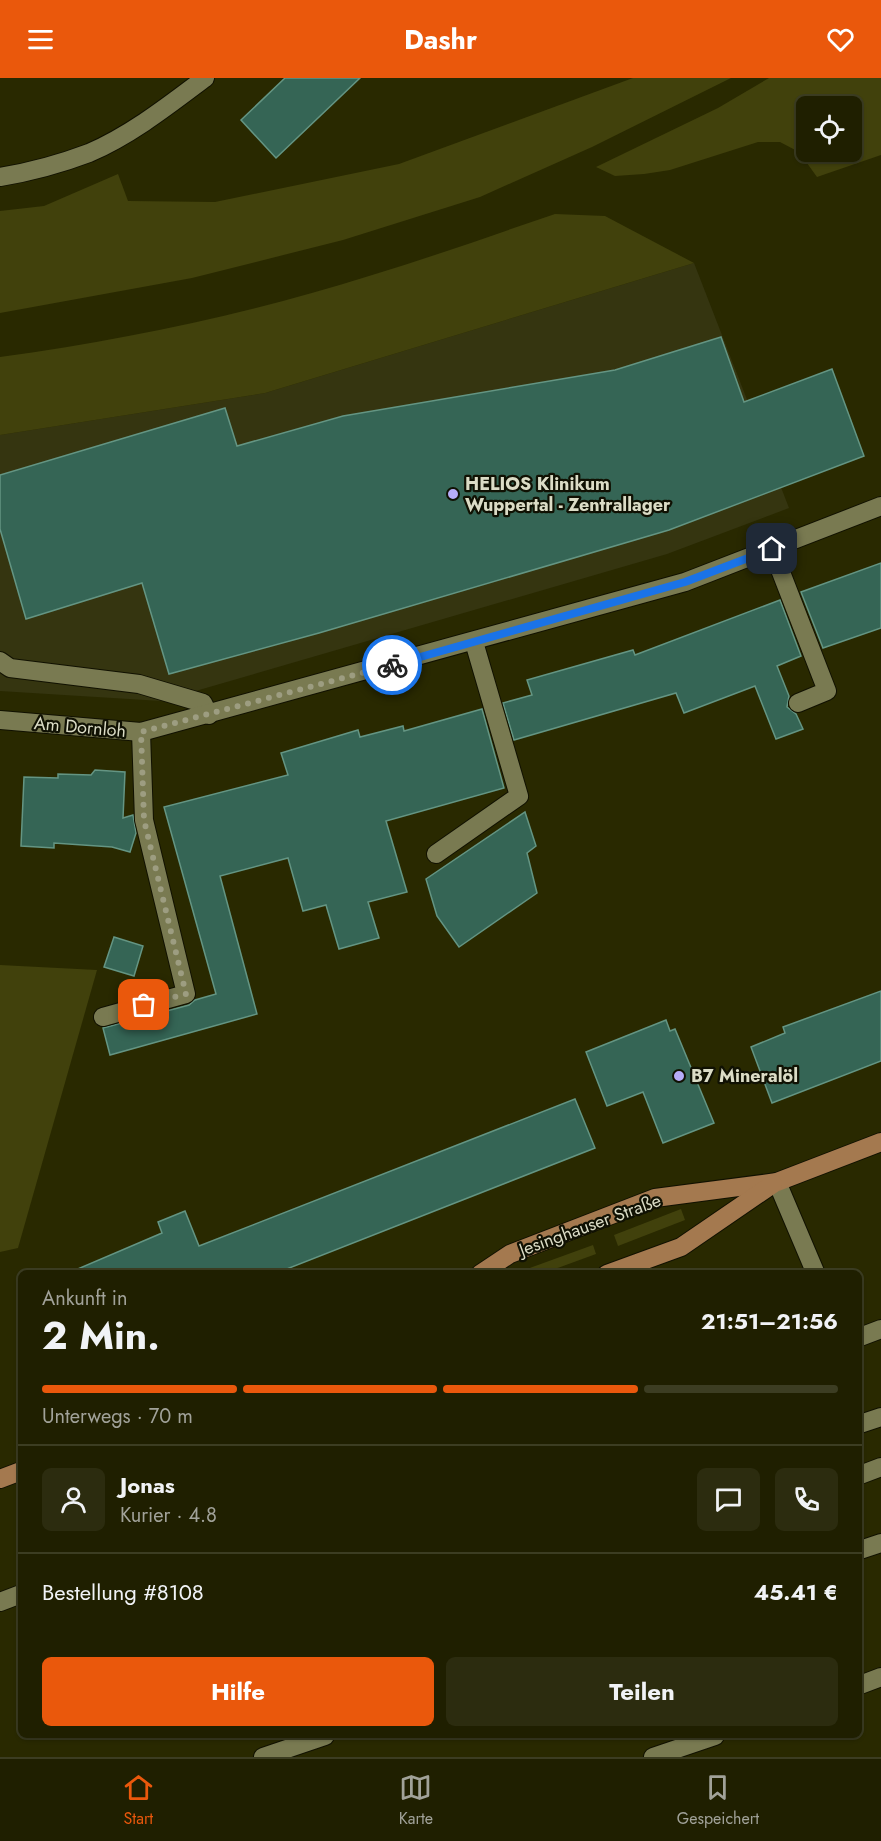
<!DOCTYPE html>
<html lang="de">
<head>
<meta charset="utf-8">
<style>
	body { margin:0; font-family:Jost,sans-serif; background:#2c2c0f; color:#f1f3f6; height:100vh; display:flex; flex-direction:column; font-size:22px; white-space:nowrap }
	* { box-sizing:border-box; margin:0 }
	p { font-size:20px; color:#a1a299 }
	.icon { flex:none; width:33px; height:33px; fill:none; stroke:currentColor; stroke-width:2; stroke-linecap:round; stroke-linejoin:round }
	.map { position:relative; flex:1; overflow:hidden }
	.drawer { position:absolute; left:18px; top:1192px; width:844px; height:468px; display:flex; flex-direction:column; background:#1f1f00; border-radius:9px; box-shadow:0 2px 4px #0004,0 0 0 2px #3c3d22 }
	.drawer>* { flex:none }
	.buttons { position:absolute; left:796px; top:18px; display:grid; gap:12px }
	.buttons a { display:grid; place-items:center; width:66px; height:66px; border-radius:9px; background:#1f1f00; box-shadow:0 2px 4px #0004,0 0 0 2px #3c3d22; font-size:30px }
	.pin { position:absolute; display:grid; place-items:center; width:51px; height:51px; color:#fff; margin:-26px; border-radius:12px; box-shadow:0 3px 9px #0006 }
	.courier { position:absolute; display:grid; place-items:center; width:60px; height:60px; margin:-30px; border:4px solid #1a73e8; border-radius:50%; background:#fff; color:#222; box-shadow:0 2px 8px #0007 }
	.headline em { font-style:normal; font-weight:700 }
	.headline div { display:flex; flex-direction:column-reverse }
	.headline { display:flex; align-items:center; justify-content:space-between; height:102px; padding:0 24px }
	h1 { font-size:39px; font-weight:700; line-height:45px }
	.bar { display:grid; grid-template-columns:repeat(4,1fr); gap:9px 6px; align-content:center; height:72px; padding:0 24px }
	.bar i { height:8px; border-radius:4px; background:#3c3d22 }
	.bar .current { background:#ea580c }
	.bar p { grid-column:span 4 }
	.line { display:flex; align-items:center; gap:15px; padding:0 24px; border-top:2px solid #3c3d22 }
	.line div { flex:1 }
	.round { display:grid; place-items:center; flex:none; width:63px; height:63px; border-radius:9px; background:#2c2c0f }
	.action { display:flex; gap:12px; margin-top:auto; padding:12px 24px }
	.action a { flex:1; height:69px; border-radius:9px; background:#ea580c; color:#fff; font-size:24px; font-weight:700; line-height:69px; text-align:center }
	.action a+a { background:#2c2c0f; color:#f1f3f6 }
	header { display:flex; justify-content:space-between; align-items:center; height:78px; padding:0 24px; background:#ea580c; color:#fff; font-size:27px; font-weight:700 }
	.tab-bar { display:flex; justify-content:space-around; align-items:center; height:84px; border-top:2px solid #3c3d22; background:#1f1f00; font-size:16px; color:#a1a299 }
	.tab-bar a { display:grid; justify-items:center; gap:3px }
	.tab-bar .current { color:#ea580c }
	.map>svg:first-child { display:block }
	.built { fill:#353510 }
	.green { fill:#41410c; fill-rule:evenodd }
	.building { fill:#356555; stroke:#649583; stroke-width:1.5 }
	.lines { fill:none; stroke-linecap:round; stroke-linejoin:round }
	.lane-casing { stroke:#110; stroke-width:20 }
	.street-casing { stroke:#110; stroke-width:20 }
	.primary-casing { stroke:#110; stroke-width:20 }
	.lane { stroke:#797a51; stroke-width:18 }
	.street { stroke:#797a51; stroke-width:18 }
	.primary { stroke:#a4794f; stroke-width:18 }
	.done { stroke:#9d9d81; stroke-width:6; stroke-dasharray:0 10.8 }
	.route { stroke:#1a73e8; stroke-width:8 }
	.poi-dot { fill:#b6acf8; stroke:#101103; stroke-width:2 }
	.labels { text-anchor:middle; stroke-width:4.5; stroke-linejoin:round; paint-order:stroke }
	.poi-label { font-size:18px; font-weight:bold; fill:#dbdcc6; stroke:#101103; text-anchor:start }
	.street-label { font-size:18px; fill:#dbdcc6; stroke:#101103 }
</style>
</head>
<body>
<header><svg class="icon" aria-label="menu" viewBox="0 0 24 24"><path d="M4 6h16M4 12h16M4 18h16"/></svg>Dashr<svg class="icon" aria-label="heart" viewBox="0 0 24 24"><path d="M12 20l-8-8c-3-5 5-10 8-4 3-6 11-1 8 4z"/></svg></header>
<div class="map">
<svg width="881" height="1679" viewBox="0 0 881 1679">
	<rect width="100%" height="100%" fill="#292900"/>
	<path class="built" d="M 694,185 L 789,430 L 667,476 L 161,623 L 0,613 L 0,357 L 265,315 Z"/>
	<g class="green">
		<path d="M 633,0 L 731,0 L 592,69 L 480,119 L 343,162 L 192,200 L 0,235 L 0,133 L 44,128 L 118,96 L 128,123 L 215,124 L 399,86 Z"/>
		<path d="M 769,0 L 881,0 L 881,77 L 817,99 L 799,74 L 780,64 L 758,64 L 670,92 L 644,96 L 615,98 L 596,89 L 718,30 ZM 852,28 L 852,74 L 807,74 L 807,28 Z"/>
		<path d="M 555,136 L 605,138 L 694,185 L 265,315 L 0,357 L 0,279 C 124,262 249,236 369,198 C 432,179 493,157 555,136 Z"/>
		<path d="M 0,887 L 97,892 L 18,1170 L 0,1174 Z"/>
		<path d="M 681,1131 L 685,1142 L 618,1168 L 614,1157 Z"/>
		<path d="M 593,1167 L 596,1176 L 544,1195 L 516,1195 Z"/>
	</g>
	<g class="building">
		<path d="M 285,0 L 360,0 L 276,80 L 241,42 Z"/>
		<path d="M 721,259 L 744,324 L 832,291 L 864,378 L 669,452 L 319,555 L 169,596 L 142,505 L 26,541 L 0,451 L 0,397 L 225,330 L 237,368 L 343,338 L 615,292 Z"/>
		<path d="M 881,485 L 881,550 L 823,570 L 801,514 Z"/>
		<path d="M 780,522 L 801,578 L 777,588 L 789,618 L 787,629 L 796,636 L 803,651 L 776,661 L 755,608 L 684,635 L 676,615 L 514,662 L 503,625 L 532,617 L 527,602 L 633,572 L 635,577 Z"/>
		<path d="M 482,631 L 504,710 L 386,743 L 407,814 L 368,824 L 379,860 L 339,871 L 326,827 L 303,833 L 288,780 L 220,798 L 257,936 L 110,977 L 103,950 L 189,927 L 195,922 L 216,916 L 164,729 L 288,697 L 281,675 L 358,652 L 360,659 L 403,648 L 404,653 Z"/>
		<path d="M 95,692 L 125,694 L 123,740 L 133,737 L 136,755 L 130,774 L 112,769 L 54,765 L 54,770 L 21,768 L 24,699 L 58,700 L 58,696 L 91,697 Z"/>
		<path d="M 525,734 L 536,768 L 527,775 L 537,815 L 459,869 L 437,838 L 426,801 Z"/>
		<path d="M 114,859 L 143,868 L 134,898 L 104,889 Z"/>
		<path d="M 881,913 L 881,983 L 772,1025 L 751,969 L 785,955 L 783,949 Z"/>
		<path d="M 666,942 L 670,953 L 675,951 L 714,1045 L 663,1065 L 643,1014 L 607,1028 L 586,974 Z"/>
		<path d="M 575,1021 L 595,1070 L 274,1196 L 66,1196 L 162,1155 L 158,1144 L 185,1133 L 199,1168 Z"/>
	</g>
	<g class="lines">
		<g class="lane-casing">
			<g id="lane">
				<path d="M 772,471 L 827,613 L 798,625"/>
				<path d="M 0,583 L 10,590 L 139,606 L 203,625 L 209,637"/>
				<path d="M 436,776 L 519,718 L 474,564"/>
				<path d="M 103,939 L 186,916 L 144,742 L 141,654"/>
				<path d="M 777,1104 L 816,1196"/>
				<path d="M 860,1259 L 881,1251"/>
				<path d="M 860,1346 L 881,1339"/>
				<path d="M 860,1397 L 881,1389"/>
				<path d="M 860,1472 L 881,1465"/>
				<path d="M 0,1524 L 21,1516"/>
				<path d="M 860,1607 L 881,1599"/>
				<path d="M 263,1679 L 325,1658"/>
				<path d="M 653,1679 L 715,1658"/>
			</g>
		</g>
		<g class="street-casing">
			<g id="street">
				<path d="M 0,99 C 30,94 60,86 89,75 C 131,57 169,27 205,0"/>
				<path d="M 0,642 L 141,654 L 685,504 L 881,428"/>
			</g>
		</g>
		<g class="primary-casing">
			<g id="primary">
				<path d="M 480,1196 L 510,1176 L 655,1120 L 777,1104 L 881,1064"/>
				<path d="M 607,1196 L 681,1169 L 773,1106"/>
				<path d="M 0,1401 L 21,1393"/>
			</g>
		</g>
		<use href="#lane" class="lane"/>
		<use href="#street" class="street"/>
		<use href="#primary" class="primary"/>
	</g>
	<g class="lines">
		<path class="done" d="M 144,927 L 186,916 L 144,742 L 141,654 L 392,587"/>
		<path class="route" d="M 392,587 L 685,504 L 772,471"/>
	</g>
	<g class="poi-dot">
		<circle cx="453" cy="416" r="6"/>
		<circle cx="679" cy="998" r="6"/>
	</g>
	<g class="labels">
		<g class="poi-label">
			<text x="465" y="412">HELIOS Klinikum<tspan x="465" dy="21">Wuppertal - Zentrallager</tspan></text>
			<text x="691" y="1004">B7 Mineralöl</text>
		</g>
		<g class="street-label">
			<text transform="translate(80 649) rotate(5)" y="6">Am Dornloh</text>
			<text transform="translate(590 1147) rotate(-20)" y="6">Jesinghauser Straße</text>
		</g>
	</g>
</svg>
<div class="buttons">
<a><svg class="icon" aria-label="locate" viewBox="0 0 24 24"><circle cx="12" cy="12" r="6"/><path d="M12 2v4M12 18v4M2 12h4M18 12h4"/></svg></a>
</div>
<div class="pin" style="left:144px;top:927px;background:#ea580c"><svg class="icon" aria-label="bag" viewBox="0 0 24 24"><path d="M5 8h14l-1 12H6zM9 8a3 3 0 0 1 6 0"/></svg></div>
<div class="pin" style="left:772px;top:471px;background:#1f2937"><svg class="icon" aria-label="home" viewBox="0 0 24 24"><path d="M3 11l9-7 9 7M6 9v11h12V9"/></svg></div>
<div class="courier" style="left:392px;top:587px"><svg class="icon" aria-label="bike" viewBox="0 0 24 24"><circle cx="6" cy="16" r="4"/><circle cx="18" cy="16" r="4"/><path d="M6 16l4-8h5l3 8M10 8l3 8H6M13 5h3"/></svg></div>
<section class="drawer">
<div class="headline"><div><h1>2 Min.</h1><p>Ankunft in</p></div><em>21:51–21:56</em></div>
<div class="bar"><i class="current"></i><i class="current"></i><i class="current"></i><i></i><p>Unterwegs · 70 m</p></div>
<div class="line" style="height:108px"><a class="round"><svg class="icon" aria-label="person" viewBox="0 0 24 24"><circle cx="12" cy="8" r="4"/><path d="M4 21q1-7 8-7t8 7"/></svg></a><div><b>Jonas</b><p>Kurier · 4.8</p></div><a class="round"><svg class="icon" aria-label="chat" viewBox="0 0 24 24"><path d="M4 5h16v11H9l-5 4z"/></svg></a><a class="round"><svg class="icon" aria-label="phone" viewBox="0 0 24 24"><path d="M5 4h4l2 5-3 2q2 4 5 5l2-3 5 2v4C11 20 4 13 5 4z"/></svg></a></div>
<div class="line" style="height:78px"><div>Bestellung #8108</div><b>45.41 €</b></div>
<div class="action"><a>Hilfe</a><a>Teilen</a></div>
</section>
</div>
<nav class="tab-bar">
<a class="current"><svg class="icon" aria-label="home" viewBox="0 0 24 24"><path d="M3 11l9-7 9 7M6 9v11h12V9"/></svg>Start</a>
<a><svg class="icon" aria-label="map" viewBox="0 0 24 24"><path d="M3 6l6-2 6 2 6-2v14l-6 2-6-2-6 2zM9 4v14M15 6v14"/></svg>Karte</a>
<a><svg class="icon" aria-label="saved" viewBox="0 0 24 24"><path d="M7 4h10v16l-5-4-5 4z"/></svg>Gespeichert</a>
</nav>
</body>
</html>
